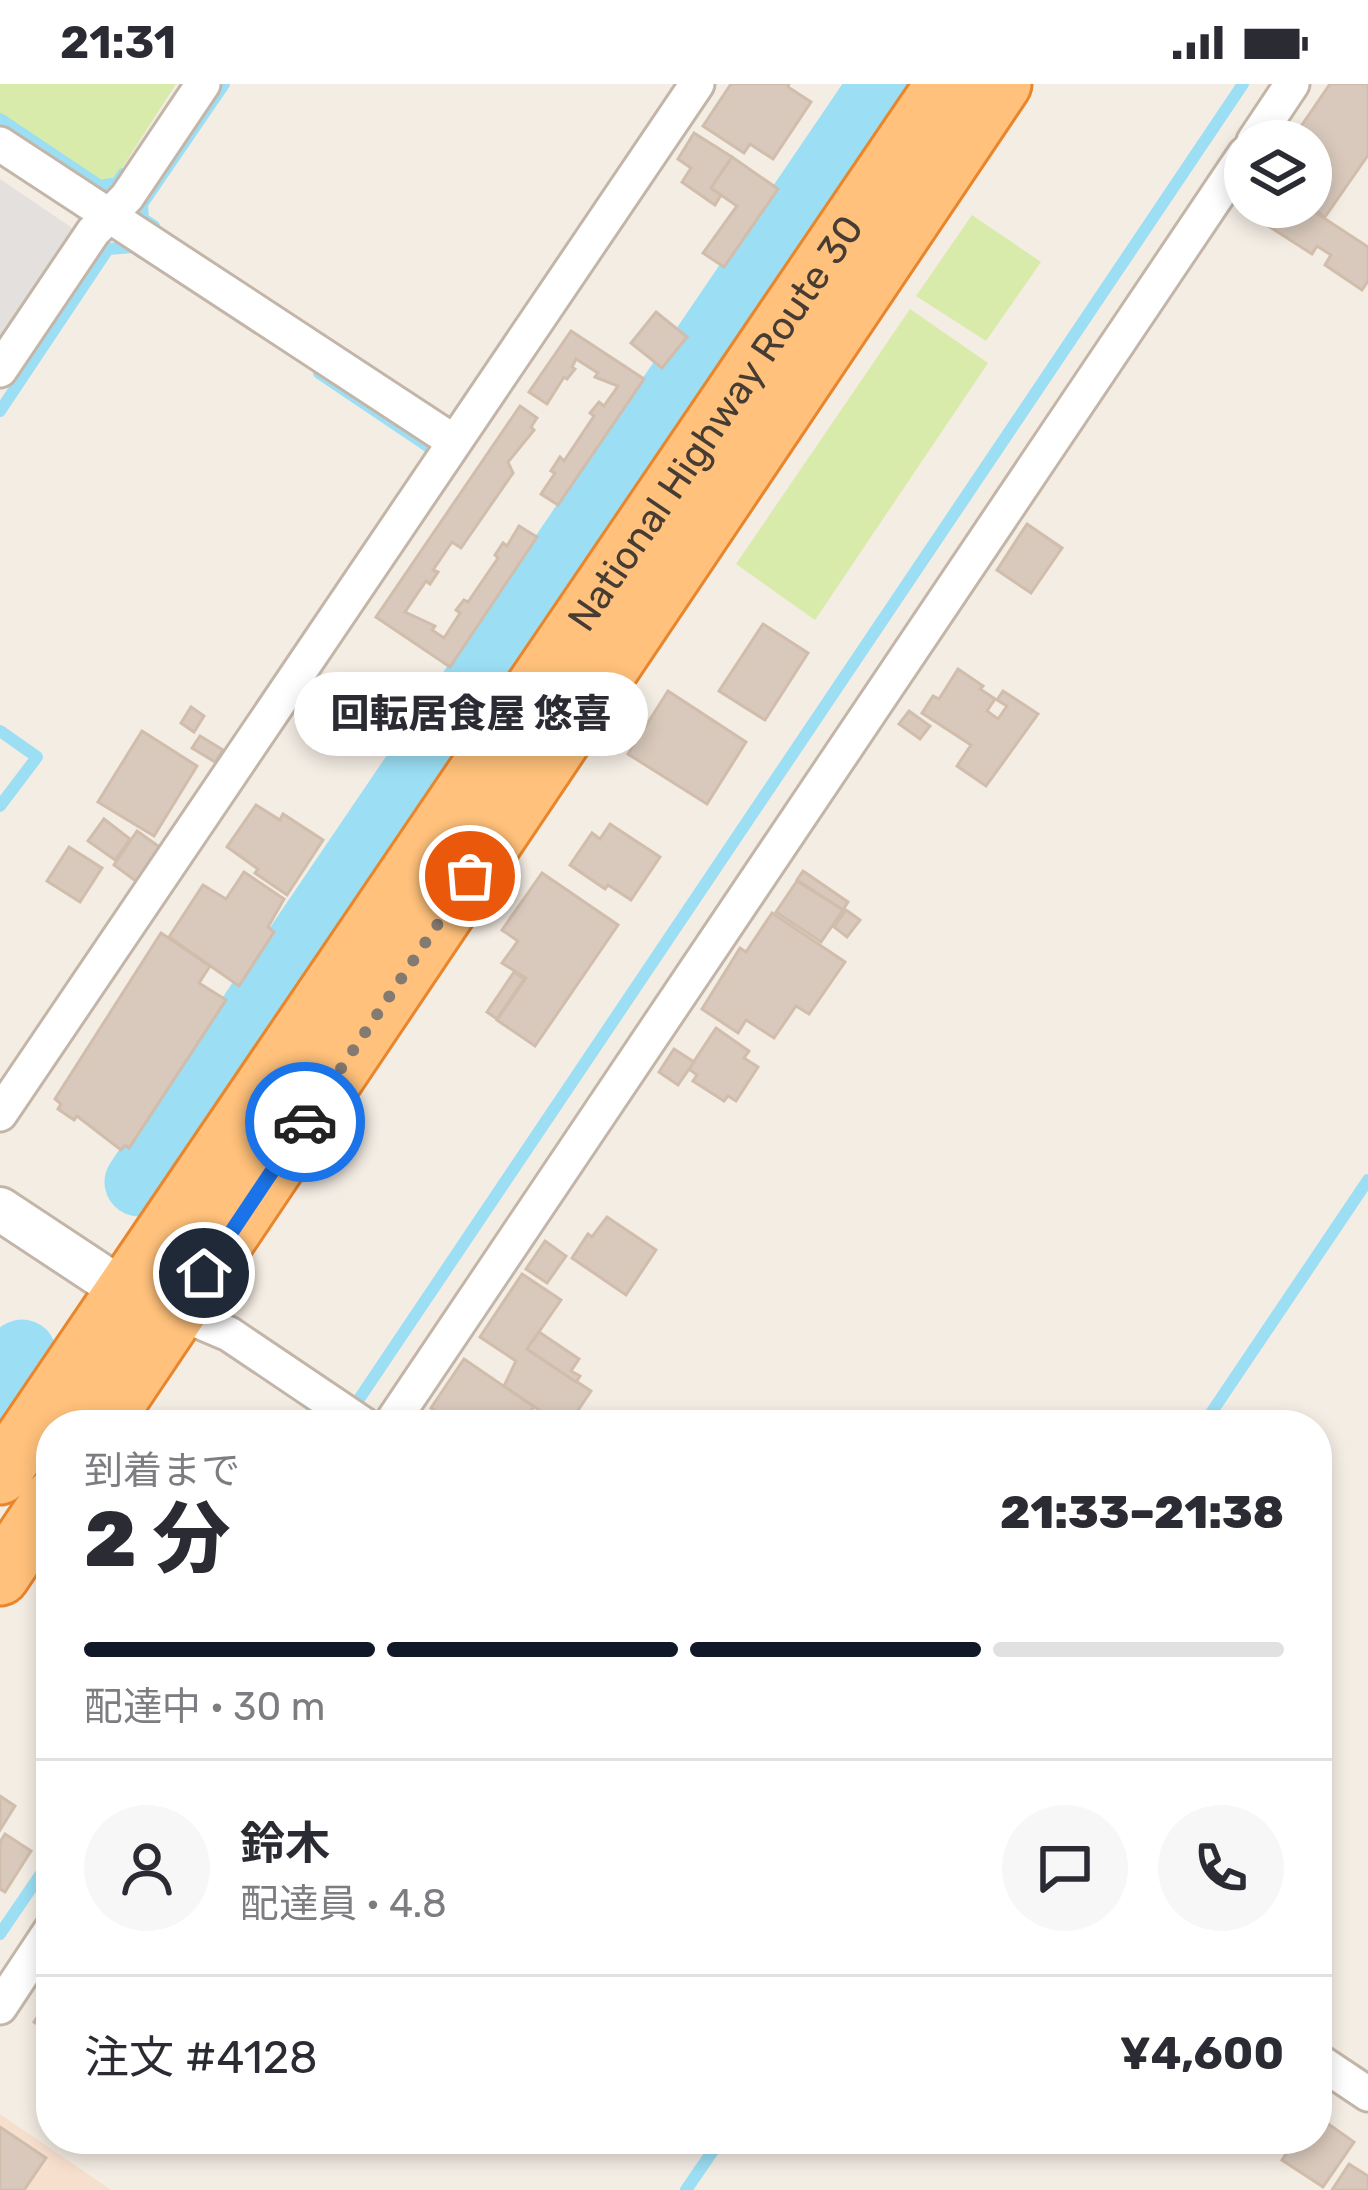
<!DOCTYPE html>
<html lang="ja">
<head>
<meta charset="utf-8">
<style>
	body { margin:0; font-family:Rubik,"Noto Sans JP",sans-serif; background:#f7f7f7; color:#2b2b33; height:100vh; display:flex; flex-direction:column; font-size:45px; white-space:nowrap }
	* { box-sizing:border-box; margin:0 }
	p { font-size:39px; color:#7c7c81 }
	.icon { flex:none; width:66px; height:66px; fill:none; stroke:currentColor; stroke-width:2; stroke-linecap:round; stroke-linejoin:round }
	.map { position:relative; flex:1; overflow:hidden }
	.side { position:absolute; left:36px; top:1326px; width:1296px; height:744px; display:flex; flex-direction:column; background:#fff; border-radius:48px; box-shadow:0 6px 18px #0003 }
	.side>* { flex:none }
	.fabs { position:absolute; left:1224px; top:36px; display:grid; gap:24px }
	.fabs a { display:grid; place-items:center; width:108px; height:108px; border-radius:50%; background:#fff; box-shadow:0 6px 18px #0003; font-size:60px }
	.pin { position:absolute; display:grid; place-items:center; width:102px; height:102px; color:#fff; margin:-51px; border:6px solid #fff; border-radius:50%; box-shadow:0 3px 12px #0007 }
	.courier { position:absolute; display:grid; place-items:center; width:120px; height:120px; margin:-60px; border:9px solid #1a73e8; border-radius:50%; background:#fff; color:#222; box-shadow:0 3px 15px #0007 }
	.bubble { position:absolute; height:84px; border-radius:42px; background:#fff; box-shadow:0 6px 18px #0003; font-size:39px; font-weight:800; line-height:84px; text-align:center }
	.headline em { font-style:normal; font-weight:800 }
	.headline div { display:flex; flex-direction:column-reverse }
	.headline { display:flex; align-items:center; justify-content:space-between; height:204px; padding:0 48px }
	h1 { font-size:78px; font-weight:800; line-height:90px }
	.bar { display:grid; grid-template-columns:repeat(4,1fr); gap:18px 12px; align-content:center; height:144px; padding:0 48px }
	.bar i { height:15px; border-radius:9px; background:#e1e1e2 }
	.bar .active { background:#111827 }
	.bar p { grid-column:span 4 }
	.line { display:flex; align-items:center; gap:30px; padding:0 48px; border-top:3px solid #e1e1e2 }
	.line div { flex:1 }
	.round { display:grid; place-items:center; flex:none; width:126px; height:126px; border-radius:63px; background:#f7f7f7 }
	.status { display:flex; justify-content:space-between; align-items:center; height:84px; padding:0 60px; background:#fff; direction:ltr }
	.status svg { height:33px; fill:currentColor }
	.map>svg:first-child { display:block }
	.commercial { fill:#f7dfce }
	.green { fill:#d8ebaa }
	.parking { fill:#e4e0dd }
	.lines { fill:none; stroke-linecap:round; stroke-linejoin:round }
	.stream { stroke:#9cdff5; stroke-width:12 }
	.river { stroke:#9cdff5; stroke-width:69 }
	.building { fill:#d9c9bc; stroke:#d1bdac; stroke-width:3 }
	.minor-casing { stroke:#c3b6a9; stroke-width:39 }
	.tertiary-casing { stroke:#c3b6a9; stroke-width:48 }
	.trunk-casing { stroke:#e9852a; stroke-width:63 }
	.minor { stroke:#fff; stroke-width:33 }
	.tertiary { stroke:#fff; stroke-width:42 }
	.trunk { stroke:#ffc17b; stroke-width:57 }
	.done { stroke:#837a72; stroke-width:12; stroke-dasharray:0 21.6 }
	.route { stroke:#1a73e8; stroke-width:15 }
	.labels { text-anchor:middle; stroke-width:10; stroke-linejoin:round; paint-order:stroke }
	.street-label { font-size:39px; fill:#463c34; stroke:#fff }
</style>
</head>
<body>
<div class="status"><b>21:31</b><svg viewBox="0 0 49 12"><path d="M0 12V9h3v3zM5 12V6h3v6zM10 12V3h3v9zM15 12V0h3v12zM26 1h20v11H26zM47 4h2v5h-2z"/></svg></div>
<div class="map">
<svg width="1368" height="2106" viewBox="0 0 1368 2106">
	<rect width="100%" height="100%" fill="#f4ede4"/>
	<path class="commercial" d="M 0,2030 L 111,2106 L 0,2106 Z"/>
	<g class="green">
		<path d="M 0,0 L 176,0 L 117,92 L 99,98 L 0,30 Z"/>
		<path d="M 972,131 L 1041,178 L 986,257 L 916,212 Z"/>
		<path d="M 910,225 L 988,279 L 815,536 L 736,480 Z"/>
	</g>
	<path class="parking" d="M 0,95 L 78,148 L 0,262 Z"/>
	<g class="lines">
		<g class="stream">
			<path d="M 0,35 L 100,102 L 117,99 L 123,90"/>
			<path d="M 154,142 L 143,135 L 142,120 L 224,0"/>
			<path d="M 319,289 L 432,365"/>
			<path d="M 0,327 L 108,165 L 133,163 L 143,170"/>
			<path d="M 0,647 L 37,673 L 0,722"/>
			<path d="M 349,1330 L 1243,0"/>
			<path d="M 1203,1341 L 1368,1096"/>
			<path d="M 0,1850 L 51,1775"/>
			<path d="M 686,2106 L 721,2055"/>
		</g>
		<g class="river">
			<path d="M 139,1098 L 884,0"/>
			<path d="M 0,1303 L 22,1270"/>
		</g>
	</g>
	<g class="building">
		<path d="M 731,0 L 789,0 L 788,3 L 811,18 L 773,75 L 750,60 L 744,69 L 703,42 Z"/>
		<path d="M 1330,0 L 1368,0 L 1368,71 L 1325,133 L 1311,123 L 1311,57 L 1291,57 Z"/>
		<path d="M 694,49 L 732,73 L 711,104 L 721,111 L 715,121 L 682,98 L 691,84 L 678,75 Z"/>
		<path d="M 732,73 L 778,105 L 724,183 L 703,169 L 737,122 L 711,104 Z"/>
		<path d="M 1279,123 L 1307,123 L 1368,163 L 1368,197 L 1362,206 L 1325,181 L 1331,171 L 1317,162 L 1312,170 L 1267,141 Z"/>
		<path d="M 656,228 L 687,253 L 662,284 L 631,259 Z"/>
		<path d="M 571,247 L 644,295 L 558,421 L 541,410 L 555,389 L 551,387 L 560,373 L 564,377 L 594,332 L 590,329 L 599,318 L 604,322 L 618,302 L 595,293 L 598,289 L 576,275 L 572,283 L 575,285 L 567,295 L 564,293 L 547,320 L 529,308 Z"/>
		<path d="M 520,322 L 537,334 L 531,343 L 534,346 L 508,378 L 513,389 L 461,464 L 452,458 L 433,486 L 438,488 L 430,500 L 426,497 L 405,528 L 435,542 L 432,546 L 444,554 L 460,529 L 456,526 L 464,516 L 468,518 L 498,474 L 495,471 L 503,459 L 507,462 L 519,442 L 537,453 L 450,583 L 376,533 Z"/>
		<path d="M 1027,440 L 1062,464 L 1031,509 L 997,486 Z"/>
		<path d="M 763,540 L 808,569 L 765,636 L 719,607 Z"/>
		<path d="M 958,585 L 983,602 L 980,605 L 995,615 L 987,627 L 998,635 L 1007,622 L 997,616 L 1003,607 L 1038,630 L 986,702 L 957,682 L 971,661 L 922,629 L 933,612 L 939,615 Z"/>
		<path d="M 668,607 L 746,658 L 707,720 L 628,670 Z"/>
		<path d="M 191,623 L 204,632 L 194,648 L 181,639 Z"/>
		<path d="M 909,627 L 930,642 L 920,655 L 899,640 Z"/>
		<path d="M 142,647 L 197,682 L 154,752 L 98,718 Z"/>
		<path d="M 200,652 L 223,666 L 215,678 L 192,664 Z"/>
		<path d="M 256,721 L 280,736 L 283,730 L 323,756 L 287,811 L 255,789 L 258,785 L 227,763 Z"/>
		<path d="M 104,735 L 130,755 L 115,776 L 88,757 Z"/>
		<path d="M 610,740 L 660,773 L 631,816 L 608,801 L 605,805 L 570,781 L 592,749 L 600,755 Z"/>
		<path d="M 137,747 L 161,764 L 137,798 L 114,781 Z"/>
		<path d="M 69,763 L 102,784 L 80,818 L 47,797 Z"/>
		<path d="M 803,787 L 848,818 L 843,826 L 797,796 Z"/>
		<path d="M 244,788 L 284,815 L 268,843 L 274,848 L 239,902 L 169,853 L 203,801 L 226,815 Z"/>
		<path d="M 542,789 L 618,841 L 535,962 L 497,936 L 526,894 L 502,879 L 518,857 L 502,846 Z"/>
		<path d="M 797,797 L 843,826 L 821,858 L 776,828 Z"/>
		<path d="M 846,826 L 860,836 L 847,853 L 834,843 Z"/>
		<path d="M 772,829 L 845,878 L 809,930 L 796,922 L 774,954 L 746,936 L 738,949 L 702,925 L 740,864 L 746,868 Z"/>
		<path d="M 161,849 L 210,882 L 199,899 L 226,916 L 129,1064 L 125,1061 L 121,1066 L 77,1032 L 74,1036 L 58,1025 L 61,1020 L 55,1015 Z"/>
		<path d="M 514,888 L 524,895 L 497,935 L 487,928 Z"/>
		<path d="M 716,944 L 749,967 L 744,974 L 758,983 L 736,1017 L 728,1012 L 724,1017 L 693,997 L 697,991 L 689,985 Z"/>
		<path d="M 674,965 L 694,978 L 678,1001 L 659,988 Z"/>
		<path d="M 607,1133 L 656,1166 L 626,1211 L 572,1174 L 588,1150 L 592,1153 Z"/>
		<path d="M 545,1157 L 566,1172 L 547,1199 L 526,1185 Z"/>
		<path d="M 522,1190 L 561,1216 L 527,1265 L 591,1307 L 568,1341 L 561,1341 L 504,1302 L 516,1277 L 480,1253 Z"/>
		<path d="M 539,1248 L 579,1275 L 571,1287 L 580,1292 L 576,1298 L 527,1265 Z"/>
		<path d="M 464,1275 L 534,1323 L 525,1336 L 529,1341 L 448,1341 L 451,1337 L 431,1324 Z"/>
		<path d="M 0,1712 L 15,1722 L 0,1746 Z"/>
		<path d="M 5,1750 L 31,1767 L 5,1808 L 0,1805 L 0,1758 Z"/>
		<path d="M 51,1911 L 51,1949 L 34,1938 Z"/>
		<path d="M 1317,2032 L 1354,2058 L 1323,2103 L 1282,2076 L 1296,2055 L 1317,2055 Z"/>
		<path d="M 0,2043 L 46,2074 L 24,2106 L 0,2106 Z"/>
		<path d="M 1349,2080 L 1368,2092 L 1368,2106 L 1332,2106 Z"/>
	</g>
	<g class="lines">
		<g class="minor-casing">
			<g id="minor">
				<path d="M 1254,57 L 1292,0"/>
				<path d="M 0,60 L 453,357"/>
				<path d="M 0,286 L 93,148 L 127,113 L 203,0"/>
				<path d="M 0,1030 L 697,0"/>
				<path d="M 177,1228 L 229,1250 L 364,1341"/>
				<path d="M 390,1341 L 1245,70"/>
				<path d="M 0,1923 L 51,1846"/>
				<path d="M 1317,1976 L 1368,2010"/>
			</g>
		</g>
		<g class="tertiary-casing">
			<path id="tertiary" d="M 0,1125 L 124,1207 L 152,1218"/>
		</g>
		<g class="trunk-casing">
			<g id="trunk">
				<path d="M 101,1341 L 1002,0"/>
				<path id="s1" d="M 0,1391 L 945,0"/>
				<path d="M 0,1492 L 51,1416"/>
			</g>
		</g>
		<use href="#minor" class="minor"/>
		<use href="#tertiary" class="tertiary"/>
		<use href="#trunk" class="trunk"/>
	</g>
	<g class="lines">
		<path class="done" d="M 305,1038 L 470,792"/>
		<path class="route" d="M 204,1189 L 305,1038"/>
	</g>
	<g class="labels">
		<g class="street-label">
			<text dy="14" stroke="none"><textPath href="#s1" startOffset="1272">National Highway Route 30</textPath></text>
		</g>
	</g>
</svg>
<div class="fabs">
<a><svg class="icon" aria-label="layers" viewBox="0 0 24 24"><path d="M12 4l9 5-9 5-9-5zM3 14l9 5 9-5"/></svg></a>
</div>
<div class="pin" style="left:470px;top:792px;background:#ea580c"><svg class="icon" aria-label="bag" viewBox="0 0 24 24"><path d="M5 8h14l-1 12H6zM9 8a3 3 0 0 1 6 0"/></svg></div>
<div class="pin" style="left:204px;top:1189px;background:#1f2937"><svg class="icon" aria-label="home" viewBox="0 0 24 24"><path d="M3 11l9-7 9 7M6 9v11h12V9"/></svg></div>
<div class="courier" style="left:305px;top:1038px"><svg class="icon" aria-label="car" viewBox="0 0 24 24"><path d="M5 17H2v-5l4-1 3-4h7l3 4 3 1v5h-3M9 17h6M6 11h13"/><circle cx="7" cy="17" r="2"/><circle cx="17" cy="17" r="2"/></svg></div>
<div class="bubble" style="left:294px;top:588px;width:354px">回転居食屋 悠喜</div>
<section class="side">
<div class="headline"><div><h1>2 分</h1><p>到着まで</p></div><em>21:33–21:38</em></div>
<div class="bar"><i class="active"></i><i class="active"></i><i class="active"></i><i></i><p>配達中 · 30 m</p></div>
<div class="line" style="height:216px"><a class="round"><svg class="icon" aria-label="person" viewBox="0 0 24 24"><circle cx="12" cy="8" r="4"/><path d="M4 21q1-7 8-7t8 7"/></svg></a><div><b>鈴木</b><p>配達員 · 4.8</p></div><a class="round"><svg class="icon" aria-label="chat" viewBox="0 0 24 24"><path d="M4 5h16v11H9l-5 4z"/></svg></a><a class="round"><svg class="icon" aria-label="phone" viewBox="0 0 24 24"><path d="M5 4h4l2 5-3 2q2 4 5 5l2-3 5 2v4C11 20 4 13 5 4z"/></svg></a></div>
<div class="line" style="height:156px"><div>注文 #4128</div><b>¥4,600</b></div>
</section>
</div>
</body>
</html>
